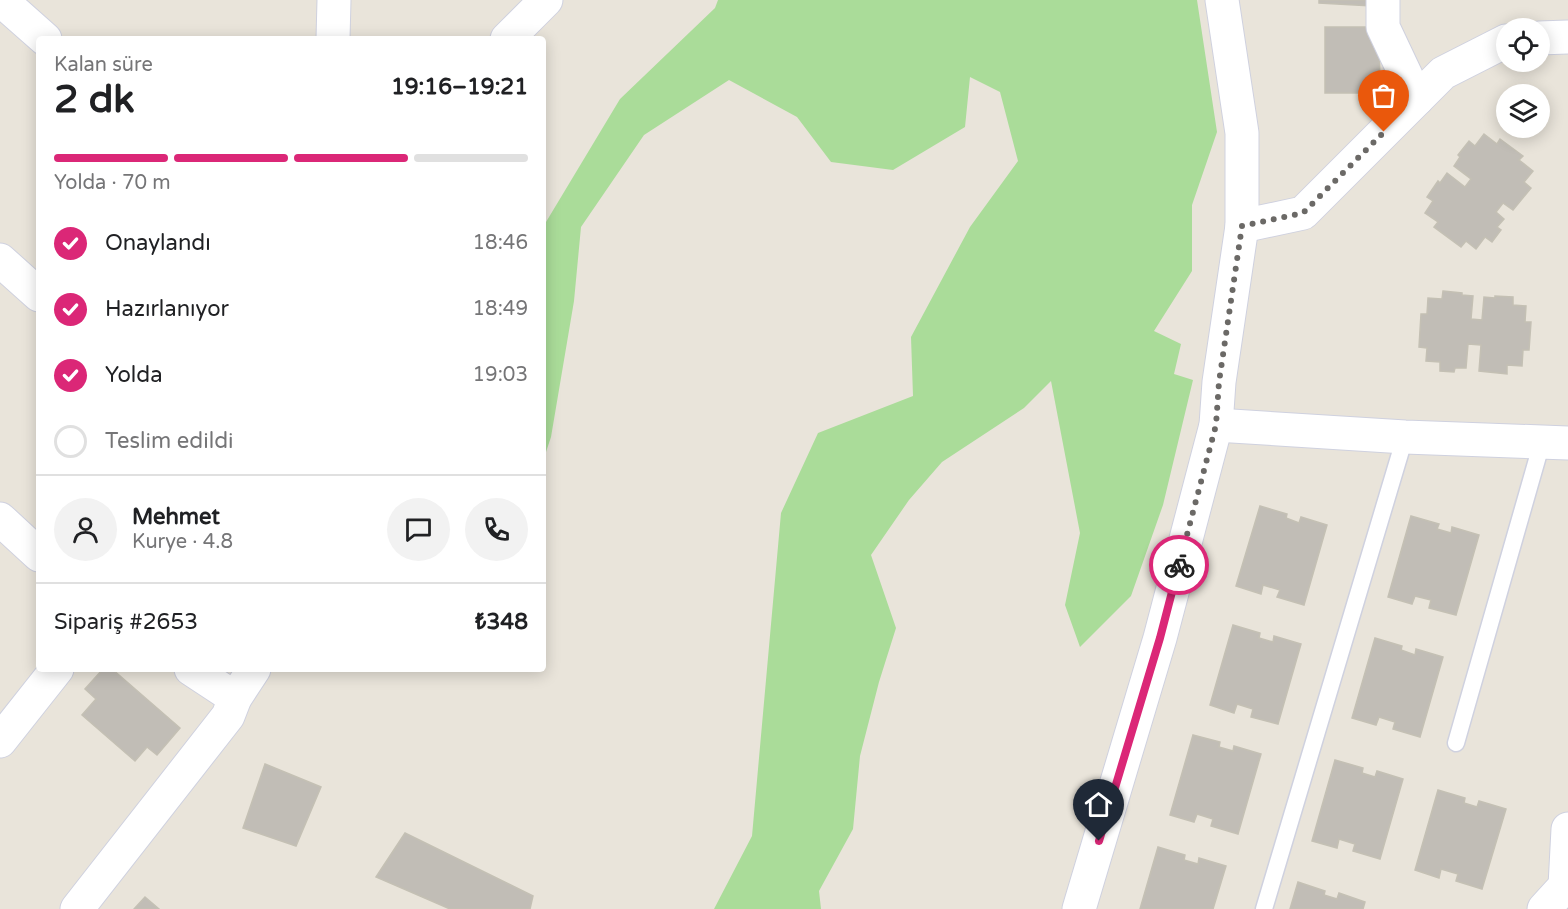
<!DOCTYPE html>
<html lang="tr">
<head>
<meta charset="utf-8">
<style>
	body { margin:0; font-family:"Varela Round",sans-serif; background:#f2f2f2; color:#202124; height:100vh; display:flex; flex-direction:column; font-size:22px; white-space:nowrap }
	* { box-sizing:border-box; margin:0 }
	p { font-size:20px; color:#757577 }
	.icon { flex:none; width:33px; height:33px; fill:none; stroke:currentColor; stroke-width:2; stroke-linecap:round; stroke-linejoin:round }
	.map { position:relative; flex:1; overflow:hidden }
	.drawer { position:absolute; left:36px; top:36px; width:510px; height:636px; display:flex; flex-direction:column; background:#fff; border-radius:6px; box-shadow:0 3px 15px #0003 }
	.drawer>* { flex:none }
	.buttons { position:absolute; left:1496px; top:18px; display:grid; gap:12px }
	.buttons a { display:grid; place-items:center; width:54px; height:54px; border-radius:50%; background:#fff; box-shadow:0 3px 15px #0003; font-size:30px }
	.pin { position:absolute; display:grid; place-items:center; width:51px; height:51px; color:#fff; margin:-62px -26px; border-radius:50% 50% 50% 0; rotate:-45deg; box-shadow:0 0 6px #0007 }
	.pin .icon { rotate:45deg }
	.courier { position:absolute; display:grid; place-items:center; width:60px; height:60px; margin:-30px; border:4px solid #db2777; border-radius:50%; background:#fff; color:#222; box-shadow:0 2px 8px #0007 }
	.head em { font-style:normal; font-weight:800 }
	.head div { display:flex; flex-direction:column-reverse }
	.head { display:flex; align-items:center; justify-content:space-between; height:102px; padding:0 18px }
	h1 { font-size:39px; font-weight:800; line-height:45px }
	.bar { display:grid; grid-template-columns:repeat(4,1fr); gap:9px 6px; align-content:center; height:72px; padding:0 18px }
	.bar i { height:8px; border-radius:4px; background:#e0e0e0 }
	.bar .selected { background:#db2777 }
	.bar p { grid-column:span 4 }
	.line { display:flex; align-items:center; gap:15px; padding:0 18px; border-top:2px solid #e0e0e0 }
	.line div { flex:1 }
	.round { display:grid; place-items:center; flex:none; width:63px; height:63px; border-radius:32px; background:#f2f2f2 }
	ol { padding:0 18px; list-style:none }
	li { display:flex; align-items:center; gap:18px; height:66px }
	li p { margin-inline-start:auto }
	li .icon { padding:6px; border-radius:50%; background:#db2777; color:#fff; stroke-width:4 }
	li:last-child { color:#757577 }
	li i { width:33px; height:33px; border:3px solid #e0e0e0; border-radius:50% }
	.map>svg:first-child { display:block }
	.green { fill:#aadc99 }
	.building { fill:#c1bdb6; stroke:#c4c0b4; stroke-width:1.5 }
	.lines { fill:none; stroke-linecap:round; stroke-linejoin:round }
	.service-casing { stroke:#cfd1df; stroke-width:19 }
	.minor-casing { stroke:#cfd1df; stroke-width:35 }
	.tertiary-casing { stroke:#cfd1df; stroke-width:35 }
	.service { stroke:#fff; stroke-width:16 }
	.minor { stroke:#fff; stroke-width:33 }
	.tertiary { stroke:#fff; stroke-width:33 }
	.done { stroke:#6b6966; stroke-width:6; stroke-dasharray:0 10.8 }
	.route { stroke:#db2777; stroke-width:8 }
</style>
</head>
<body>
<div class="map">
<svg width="1568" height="909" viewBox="0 0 1568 909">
	<rect width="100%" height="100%" fill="#e9e4da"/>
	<path class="green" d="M 718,0 L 1197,0 L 1217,132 L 1192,205 L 1192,271 L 1154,331 L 1181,344 L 1174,374 L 1193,380 L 1163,505 L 1131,596 L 1080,647 L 1065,605 L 1080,533 L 1051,381 L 1024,408 L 942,462 L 909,500 L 871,555 L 896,628 L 879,682 L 860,756 L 853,829 L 819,891 L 821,909 L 714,909 L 752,836 L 781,513 L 818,433 L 913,396 L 911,337 L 970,227 L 1018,161 L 1000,92 L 970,77 L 965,127 L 893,170 L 831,162 L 797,117 L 729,80 L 644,135 L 581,227 L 574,301 L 551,437 L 543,461 L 543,227 L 620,99 L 715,8 Z"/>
	<g class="building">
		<path d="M 1319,0 L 1373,0 L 1372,6 L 1319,3 Z"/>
		<path d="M 1325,27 L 1379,27 L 1380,93 L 1325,93 Z"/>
		<path d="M 1484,134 L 1497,144 L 1500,139 L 1523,156 L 1519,160 L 1533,171 L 1524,182 L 1531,188 L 1513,210 L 1503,203 L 1496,212 L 1504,219 L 1497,227 L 1501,230 L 1492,242 L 1485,237 L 1476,249 L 1466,241 L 1461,247 L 1434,227 L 1438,222 L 1425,213 L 1433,201 L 1427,197 L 1438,181 L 1440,183 L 1447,173 L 1465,187 L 1471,179 L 1454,166 L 1460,157 L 1458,155 L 1469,141 L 1475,146 Z"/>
		<path d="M 1443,291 L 1462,293 L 1462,295 L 1473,296 L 1471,319 L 1482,320 L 1484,297 L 1495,298 L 1495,296 L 1513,297 L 1513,305 L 1526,306 L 1525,322 L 1531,322 L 1529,350 L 1523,350 L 1522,366 L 1507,365 L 1507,374 L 1479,371 L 1481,345 L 1468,344 L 1466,368 L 1455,368 L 1454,372 L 1440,371 L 1440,362 L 1426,361 L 1427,348 L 1419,347 L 1421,314 L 1427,314 L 1428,298 L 1442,299 Z"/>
		<path d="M 1260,506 L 1287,514 L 1286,518 L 1299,523 L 1301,517 L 1327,525 L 1304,605 L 1277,597 L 1280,590 L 1263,585 L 1261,594 L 1236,586 Z"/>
		<path d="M 1411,516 L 1439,524 L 1437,529 L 1451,533 L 1452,527 L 1479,535 L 1456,615 L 1429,608 L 1431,600 L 1415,596 L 1412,604 L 1388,597 Z"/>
		<path d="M 1233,625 L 1260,633 L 1259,638 L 1273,642 L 1274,636 L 1301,644 L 1278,724 L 1251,717 L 1253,709 L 1237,704 L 1234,713 L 1210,705 Z"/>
		<path d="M 1375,638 L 1402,646 L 1401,650 L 1415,655 L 1416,649 L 1443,657 L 1420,737 L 1393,729 L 1395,722 L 1379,717 L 1376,725 L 1352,718 Z"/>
		<path d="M 103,669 L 112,669 L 180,728 L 157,755 L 147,747 L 135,761 L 82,715 L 96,699 L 85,689 Z"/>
		<path d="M 1193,735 L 1220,742 L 1219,747 L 1233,751 L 1234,746 L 1261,754 L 1238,834 L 1211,826 L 1213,819 L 1197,814 L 1194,822 L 1170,815 Z"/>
		<path d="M 1335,760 L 1363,768 L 1362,773 L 1375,777 L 1377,771 L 1403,779 L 1380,859 L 1353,851 L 1355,844 L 1339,839 L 1337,848 L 1312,841 Z"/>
		<path d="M 265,764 L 321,787 L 296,846 L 243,828 Z"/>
		<path d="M 1438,790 L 1465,798 L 1464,803 L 1477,807 L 1479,801 L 1506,809 L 1482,889 L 1456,881 L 1458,874 L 1441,869 L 1439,878 L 1415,870 Z"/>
		<path d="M 405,833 L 533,896 L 530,909 L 450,909 L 376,877 Z"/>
		<path d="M 1158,847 L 1185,855 L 1184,860 L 1198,864 L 1199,858 L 1226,866 L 1213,909 L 1140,909 Z"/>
		<path d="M 1298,882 L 1325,891 L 1324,895 L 1337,899 L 1339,893 L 1365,902 L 1363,909 L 1290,909 Z"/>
		<path d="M 145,897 L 159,909 L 134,909 Z"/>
	</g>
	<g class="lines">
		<g class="service-casing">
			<g id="service">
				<path d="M 1456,743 L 1542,442"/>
				<path d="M 1264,909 L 1405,437"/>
			</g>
		</g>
		<g class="minor-casing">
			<g id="minor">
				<path d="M 1,0 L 45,39"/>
				<path d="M 1383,0 L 1383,27 L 1417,99"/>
				<path d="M 1539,38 L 1568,37"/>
				<path d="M 333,39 L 334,0"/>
				<path d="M 1242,226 L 1303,213 L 1443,73 L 1506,41"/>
				<path d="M 0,260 L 39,295"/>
				<path d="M 1216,425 L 1405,437 L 1568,443"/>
				<path d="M 0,519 L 39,555"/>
				<path d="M 191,669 L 235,698"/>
				<path d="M 77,909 L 228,716 L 235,698 L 254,669"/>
				<path d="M 1079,909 L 1160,638 L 1216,425 L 1219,382 L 1242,226 L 1242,133 L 1222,0"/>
				<path d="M 1544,909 L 1565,886 L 1568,829"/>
			</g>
		</g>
		<g class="tertiary-casing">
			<g id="tertiary">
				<path d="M 507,39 L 546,0"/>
				<path d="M 0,741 L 57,669"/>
			</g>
		</g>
		<use href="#service" class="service"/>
		<use href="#minor" class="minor"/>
		<use href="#tertiary" class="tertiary"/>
	</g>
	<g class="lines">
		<path class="done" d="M 1179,565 L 1216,425 L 1219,382 L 1242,226 L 1303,213 L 1384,132"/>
		<path class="route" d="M 1099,841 L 1160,638 L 1179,565"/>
	</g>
</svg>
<div class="buttons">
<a><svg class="icon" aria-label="locate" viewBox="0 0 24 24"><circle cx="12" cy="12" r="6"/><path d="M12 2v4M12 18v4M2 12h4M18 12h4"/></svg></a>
<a><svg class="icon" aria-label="layers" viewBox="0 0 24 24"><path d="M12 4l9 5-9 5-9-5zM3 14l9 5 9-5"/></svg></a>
</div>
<div class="pin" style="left:1384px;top:132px;background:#ea580c"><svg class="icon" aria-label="bag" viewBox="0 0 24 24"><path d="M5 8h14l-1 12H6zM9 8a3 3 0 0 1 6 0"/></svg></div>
<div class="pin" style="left:1099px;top:841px;background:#1f2937"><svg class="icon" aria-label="home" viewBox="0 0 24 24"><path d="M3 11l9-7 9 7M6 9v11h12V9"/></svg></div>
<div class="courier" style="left:1179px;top:565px"><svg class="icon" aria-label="bike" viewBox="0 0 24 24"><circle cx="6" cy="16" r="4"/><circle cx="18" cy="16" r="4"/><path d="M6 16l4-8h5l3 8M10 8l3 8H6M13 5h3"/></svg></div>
<section class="drawer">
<div class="head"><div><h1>2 dk</h1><p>Kalan süre</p></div><em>19:16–19:21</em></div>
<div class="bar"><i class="selected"></i><i class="selected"></i><i class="selected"></i><i></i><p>Yolda · 70 m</p></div>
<ol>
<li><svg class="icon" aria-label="check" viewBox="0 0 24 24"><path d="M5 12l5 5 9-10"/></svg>Onaylandı<p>18:46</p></li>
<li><svg class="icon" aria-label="check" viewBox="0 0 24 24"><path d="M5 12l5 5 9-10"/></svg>Hazırlanıyor<p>18:49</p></li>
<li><svg class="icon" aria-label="check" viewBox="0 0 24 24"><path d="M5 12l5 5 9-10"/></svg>Yolda<p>19:03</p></li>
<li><i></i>Teslim edildi</li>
</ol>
<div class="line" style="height:108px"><a class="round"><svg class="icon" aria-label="person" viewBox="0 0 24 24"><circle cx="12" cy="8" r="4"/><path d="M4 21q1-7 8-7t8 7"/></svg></a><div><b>Mehmet</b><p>Kurye · 4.8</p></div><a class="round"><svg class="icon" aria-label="chat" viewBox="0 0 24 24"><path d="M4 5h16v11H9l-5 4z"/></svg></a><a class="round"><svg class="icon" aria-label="phone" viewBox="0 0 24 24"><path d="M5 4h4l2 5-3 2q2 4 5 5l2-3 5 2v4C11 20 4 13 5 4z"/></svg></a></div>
<div class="line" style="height:78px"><div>Sipariş #2653</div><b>₺348</b></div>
</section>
</div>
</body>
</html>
